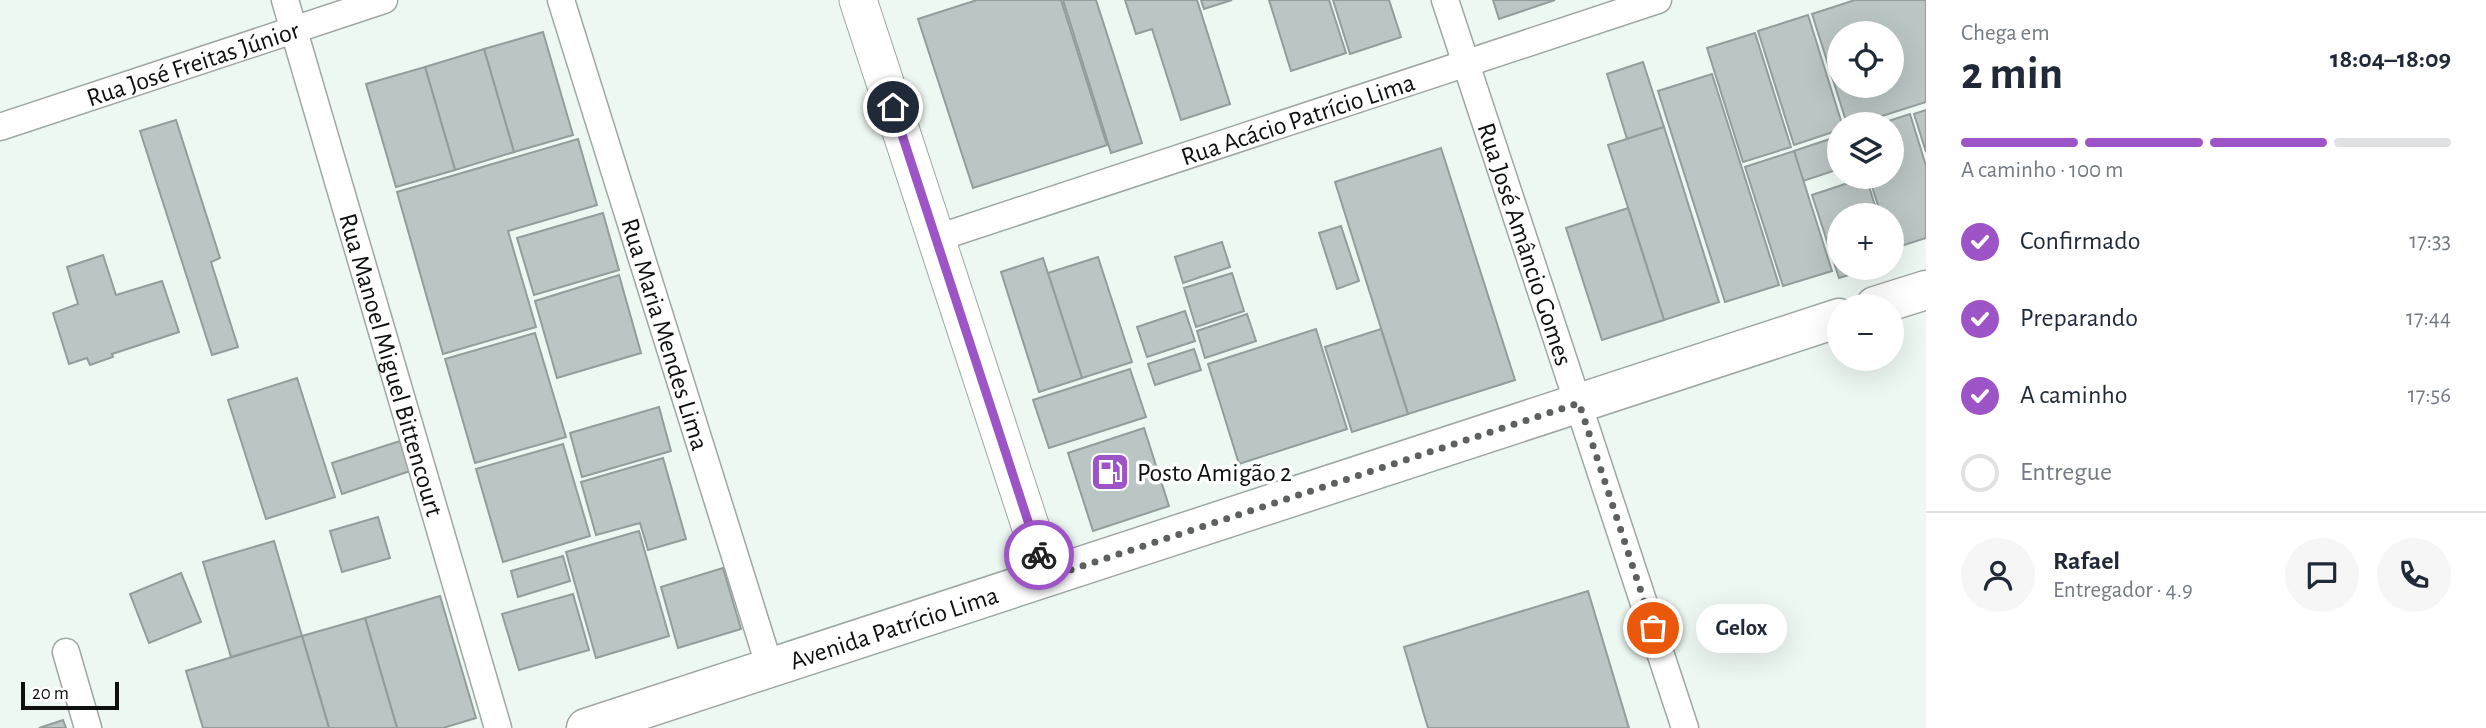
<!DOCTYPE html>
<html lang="pt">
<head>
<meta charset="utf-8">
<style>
	body { margin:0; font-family:"Alegreya Sans",sans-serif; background:#f6f6f7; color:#1f2937; height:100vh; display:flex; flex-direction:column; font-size:26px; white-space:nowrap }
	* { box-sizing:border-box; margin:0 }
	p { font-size:23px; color:#747a83 }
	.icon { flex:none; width:38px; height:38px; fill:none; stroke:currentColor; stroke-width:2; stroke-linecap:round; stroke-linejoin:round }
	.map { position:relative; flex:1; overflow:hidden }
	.side { display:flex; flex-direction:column; background:#fff; width:560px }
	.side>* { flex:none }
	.fabs { position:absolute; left:1827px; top:21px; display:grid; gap:14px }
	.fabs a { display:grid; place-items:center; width:77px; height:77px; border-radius:50%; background:#fff; box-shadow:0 7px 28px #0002; font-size:35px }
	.scale { position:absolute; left:21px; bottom:18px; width:98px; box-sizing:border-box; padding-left:7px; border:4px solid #0d100f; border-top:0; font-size:19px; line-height:24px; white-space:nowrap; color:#0d100f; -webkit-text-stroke:5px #fff; paint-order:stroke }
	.pin { position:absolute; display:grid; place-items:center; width:60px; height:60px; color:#fff; margin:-30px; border:4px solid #fff; border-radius:50%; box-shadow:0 2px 7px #0007 }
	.courier { position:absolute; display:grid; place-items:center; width:70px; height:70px; margin:-35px; border:5px solid #9d54c7; border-radius:50%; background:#fff; color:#222; box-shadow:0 2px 9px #0007 }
	.bubble { position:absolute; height:49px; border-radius:24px; background:#fff; box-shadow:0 7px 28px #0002; font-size:23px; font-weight:700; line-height:49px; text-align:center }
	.headline em { font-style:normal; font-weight:700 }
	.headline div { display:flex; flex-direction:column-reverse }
	.headline { display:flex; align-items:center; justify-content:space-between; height:119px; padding:0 35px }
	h1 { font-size:46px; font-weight:700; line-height:52px }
	.bar { display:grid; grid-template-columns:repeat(4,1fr); gap:10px 7px; align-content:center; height:84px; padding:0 35px }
	.bar i { height:9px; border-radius:5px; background:#e0e1e3 }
	.bar .on { background:#9d54c7 }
	.bar p { grid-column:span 4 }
	.line { display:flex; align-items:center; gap:18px; padding:0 35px; border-top:2px solid #e0e1e3 }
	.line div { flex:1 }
	.round { display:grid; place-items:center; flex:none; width:74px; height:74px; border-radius:37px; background:#f6f6f7 }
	ol { padding:0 35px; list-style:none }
	li { display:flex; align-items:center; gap:21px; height:77px }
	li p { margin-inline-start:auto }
	li .icon { padding:7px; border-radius:50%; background:#9d54c7; color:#fff; stroke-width:4 }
	li:last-child { color:#747a83 }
	li i { width:38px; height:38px; border:4px solid #e0e1e3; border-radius:50% }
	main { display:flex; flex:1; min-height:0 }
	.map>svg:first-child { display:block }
	.building { fill:#bac5c4; stroke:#929d9c; stroke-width:2; fill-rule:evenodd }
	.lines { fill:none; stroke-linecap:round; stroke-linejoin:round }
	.street-casing { stroke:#9ea7a2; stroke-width:29 }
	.secondary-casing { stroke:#9ea7a2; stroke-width:39 }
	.primary-casing { stroke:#9ea7a2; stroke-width:41 }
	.street { stroke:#fff; stroke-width:26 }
	.secondary { stroke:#fff; stroke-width:37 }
	.primary { stroke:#fff; stroke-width:38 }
	.done { stroke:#5c615e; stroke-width:7; stroke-dasharray:0 12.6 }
	.route { stroke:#9d54c7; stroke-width:9 }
	.labels { text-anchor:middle; stroke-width:7; stroke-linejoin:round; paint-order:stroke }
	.street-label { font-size:26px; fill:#0d100f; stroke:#fff }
	.poi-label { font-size:26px; fill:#0d100f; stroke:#fff; text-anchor:start }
</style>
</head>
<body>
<main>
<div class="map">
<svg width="1926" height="728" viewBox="0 0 1926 728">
	<rect width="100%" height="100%" fill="#eef8f2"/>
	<g class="building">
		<path d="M 977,0 L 1061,0 L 1107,145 L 973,188 L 918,19 Z"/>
		<path d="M 1063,0 L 1096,0 L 1142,143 L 1111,153 Z"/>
		<path d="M 1125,0 L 1197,0 L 1230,104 L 1181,120 L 1152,29 L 1136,34 Z"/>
		<path d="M 1201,0 L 1232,0 L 1204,9 Z"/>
		<path d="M 1269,0 L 1329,0 L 1346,53 L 1291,71 Z"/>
		<path d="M 1333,0 L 1389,0 L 1401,37 L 1350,54 Z"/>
		<path d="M 1493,0 L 1555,0 L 1499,19 Z"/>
		<path d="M 1855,0 L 1926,0 L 1926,102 L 1857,124 L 1847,124 L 1812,14 ZM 1839,33 L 1892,33 L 1892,86 L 1839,86 Z"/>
		<path d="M 1808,15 L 1842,124 L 1839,124 L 1839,130 L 1794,145 L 1758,31 Z"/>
		<path d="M 543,32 L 573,135 L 514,152 L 484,49 Z"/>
		<path d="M 1755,33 L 1791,147 L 1743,162 L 1707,48 Z"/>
		<path d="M 484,49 L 514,152 L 455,170 L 425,67 Z"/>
		<path d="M 1643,62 L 1664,127 L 1627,139 L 1607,74 Z"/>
		<path d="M 425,67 L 455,170 L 396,187 L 366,84 Z"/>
		<path d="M 1712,74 L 1779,285 L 1725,302 L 1658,91 Z"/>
		<path d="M 1926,110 L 1926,152 L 1914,114 Z"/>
		<path d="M 1910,114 L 1926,166 L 1926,238 L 1892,249 L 1892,215 L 1881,215 L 1869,177 L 1892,177 L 1892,124 L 1879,124 Z"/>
		<path d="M 176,120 L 220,258 L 211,262 L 238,347 L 212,355 L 140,131 Z"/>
		<path d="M 1664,127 L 1719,302 L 1664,320 L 1608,145 Z"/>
		<path d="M 1839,136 L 1839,169 L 1803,181 L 1794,151 Z"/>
		<path d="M 578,139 L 597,205 L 508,231 L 536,327 L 443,354 L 397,192 Z"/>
		<path d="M 1441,148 L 1515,380 L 1408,414 L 1335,182 Z"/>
		<path d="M 1794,151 L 1832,271 L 1783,286 L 1745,167 Z"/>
		<path d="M 1866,177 L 1878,215 L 1839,215 L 1839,268 L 1871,268 L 1839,278 L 1812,195 Z"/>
		<path d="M 1628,208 L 1664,320 L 1602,340 L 1566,228 Z"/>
		<path d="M 603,213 L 619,270 L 534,295 L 517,238 Z"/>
		<path d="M 1341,226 L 1359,281 L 1337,289 L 1319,233 Z"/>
		<path d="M 1222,242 L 1230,267 L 1183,283 L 1175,257 Z"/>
		<path d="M 103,255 L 116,295 L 162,281 L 179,332 L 112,354 L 113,357 L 90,365 L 87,358 L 69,364 L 53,313 L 78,304 L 67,267 Z"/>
		<path d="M 1098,257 L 1132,362 L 1082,378 L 1048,273 Z"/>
		<path d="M 1043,258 L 1082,378 L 1039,392 L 1001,272 Z"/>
		<path d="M 1232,273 L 1244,311 L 1196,327 L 1184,288 Z"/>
		<path d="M 619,275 L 641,353 L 557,378 L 535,301 Z"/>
		<path d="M 1185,311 L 1195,341 L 1147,357 L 1137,327 Z"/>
		<path d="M 1247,314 L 1256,341 L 1205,358 L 1197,331 Z"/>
		<path d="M 1316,329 L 1347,429 L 1239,464 L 1208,364 Z"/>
		<path d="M 1381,329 L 1408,414 L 1352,432 L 1325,347 Z"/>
		<path d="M 535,333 L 566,437 L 475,463 L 445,359 Z"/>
		<path d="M 1194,349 L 1201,370 L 1155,385 L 1148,364 Z"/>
		<path d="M 1130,369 L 1146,417 L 1049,448 L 1033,400 Z"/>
		<path d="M 297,378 L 335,497 L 266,519 L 228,400 Z"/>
		<path d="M 659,407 L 671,451 L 582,477 L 570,433 Z"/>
		<path d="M 1144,428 L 1169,506 L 1093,531 L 1068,453 Z"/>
		<path d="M 400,441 L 410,471 L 342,494 L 332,463 Z"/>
		<path d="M 563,444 L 590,536 L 503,562 L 476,469 Z"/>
		<path d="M 663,458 L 686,539 L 648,550 L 640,523 L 596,535 L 581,482 Z"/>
		<path d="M 378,517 L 390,558 L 342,572 L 330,531 Z"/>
		<path d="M 639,531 L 669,636 L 596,658 L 566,552 Z"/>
		<path d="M 274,541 L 302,636 L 231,657 L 203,562 Z"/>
		<path d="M 563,556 L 570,581 L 518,597 L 511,571 Z"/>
		<path d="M 723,568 L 741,629 L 678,648 L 661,587 Z"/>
		<path d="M 181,573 L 201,622 L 149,643 L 130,594 Z"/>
		<path d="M 1588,591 L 1629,728 L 1428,728 L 1404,647 Z"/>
		<path d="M 573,594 L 589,650 L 519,670 L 502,614 Z"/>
		<path d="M 440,596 L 476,718 L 443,728 L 397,728 L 365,618 Z"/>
		<path d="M 365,618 L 397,728 L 329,728 L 302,636 Z"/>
		<path d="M 302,636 L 329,728 L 203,728 L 186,671 Z"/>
		<path d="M 63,720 L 66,728 L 39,728 Z"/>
	</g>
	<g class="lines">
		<g class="street-casing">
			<g id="street">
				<path id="s1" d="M 285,0 L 498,728"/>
				<path id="s2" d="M 561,0 L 770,668"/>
				<path id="s3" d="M 1445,0 L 1685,728"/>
				<path id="s4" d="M 0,127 L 384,0"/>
				<path id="s5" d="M 937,238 L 1658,0"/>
				<path d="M 66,652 L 88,728"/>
			</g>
		</g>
		<g class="secondary-casing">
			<path id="secondary" d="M 858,0 L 1047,577"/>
		</g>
		<g class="primary-casing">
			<g id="primary">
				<path d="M 1875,306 L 1926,290"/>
				<path id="s6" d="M 586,728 L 1839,318"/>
			</g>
		</g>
		<use href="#street" class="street"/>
		<use href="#secondary" class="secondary"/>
		<use href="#primary" class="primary"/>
	</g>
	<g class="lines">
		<path class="done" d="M 1039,555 L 1046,578 L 1579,403 L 1653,628"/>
		<path class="route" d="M 893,107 L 1039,555"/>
	</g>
	<defs>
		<g id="fuel-square" transform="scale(2.0125)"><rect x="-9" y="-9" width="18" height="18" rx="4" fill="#9d54c7" stroke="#fff"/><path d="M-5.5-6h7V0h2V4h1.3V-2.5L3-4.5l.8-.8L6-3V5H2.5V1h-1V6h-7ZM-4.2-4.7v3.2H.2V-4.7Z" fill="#fff"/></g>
	</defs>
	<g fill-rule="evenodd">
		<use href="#fuel-square" x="1110" y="472"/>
	</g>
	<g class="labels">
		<g class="street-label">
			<text dy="9" stroke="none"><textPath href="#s4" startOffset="203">Rua José Freitas Júnior</textPath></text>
			<text dy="9" stroke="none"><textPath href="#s5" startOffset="380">Rua Acácio Patrício Lima</textPath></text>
			<text dy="9" stroke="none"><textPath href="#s3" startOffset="257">Rua José Amâncio Gomes</textPath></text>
			<text dy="9" stroke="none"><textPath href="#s2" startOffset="350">Rua Maria Mendes Lima</textPath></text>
			<text dy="9" stroke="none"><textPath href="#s1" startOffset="380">Rua Manoel Miguel Bittencourt</textPath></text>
			<text dy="9" stroke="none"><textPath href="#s6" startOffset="324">Avenida Patrício Lima</textPath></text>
		</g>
		<g class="poi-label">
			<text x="1137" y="481">Posto Amigão 2</text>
		</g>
	</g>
</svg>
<div class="fabs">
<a><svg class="icon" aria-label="locate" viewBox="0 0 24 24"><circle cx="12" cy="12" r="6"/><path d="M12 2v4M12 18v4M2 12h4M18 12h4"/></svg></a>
<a><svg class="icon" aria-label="layers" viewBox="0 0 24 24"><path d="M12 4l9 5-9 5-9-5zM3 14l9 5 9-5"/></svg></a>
<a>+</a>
<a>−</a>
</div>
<div class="scale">20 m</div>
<div class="pin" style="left:1653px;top:628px;background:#ea580c"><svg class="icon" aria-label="bag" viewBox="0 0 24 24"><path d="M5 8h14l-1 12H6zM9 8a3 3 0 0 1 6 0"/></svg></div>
<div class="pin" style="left:893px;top:107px;background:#1f2937"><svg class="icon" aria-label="home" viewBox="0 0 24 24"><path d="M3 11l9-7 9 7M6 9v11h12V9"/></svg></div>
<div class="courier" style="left:1039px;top:555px"><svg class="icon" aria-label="bike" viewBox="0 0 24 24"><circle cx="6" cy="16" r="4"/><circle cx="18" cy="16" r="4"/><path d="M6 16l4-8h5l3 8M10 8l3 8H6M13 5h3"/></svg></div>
<div class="bubble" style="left:1696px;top:604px;width:91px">Gelox</div>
</div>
<section class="side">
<div class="headline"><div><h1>2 min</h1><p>Chega em</p></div><em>18:04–18:09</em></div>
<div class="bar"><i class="on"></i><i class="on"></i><i class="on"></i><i></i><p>A caminho · 100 m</p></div>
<ol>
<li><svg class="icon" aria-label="check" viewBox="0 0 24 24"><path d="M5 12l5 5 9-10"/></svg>Confirmado<p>17:33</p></li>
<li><svg class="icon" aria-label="check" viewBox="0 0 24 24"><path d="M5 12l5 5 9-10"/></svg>Preparando<p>17:44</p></li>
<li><svg class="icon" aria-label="check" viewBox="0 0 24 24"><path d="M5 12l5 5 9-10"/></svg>A caminho<p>17:56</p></li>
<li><i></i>Entregue</li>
</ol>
<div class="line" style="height:126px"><a class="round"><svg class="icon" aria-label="person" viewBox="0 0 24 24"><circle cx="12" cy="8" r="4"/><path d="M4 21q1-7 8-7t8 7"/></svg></a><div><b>Rafael</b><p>Entregador · 4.9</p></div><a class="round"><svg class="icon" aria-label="chat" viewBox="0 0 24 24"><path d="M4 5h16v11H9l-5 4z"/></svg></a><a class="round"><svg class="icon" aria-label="phone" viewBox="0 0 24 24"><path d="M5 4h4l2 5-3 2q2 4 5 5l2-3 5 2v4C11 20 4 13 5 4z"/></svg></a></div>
</section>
</main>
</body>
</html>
